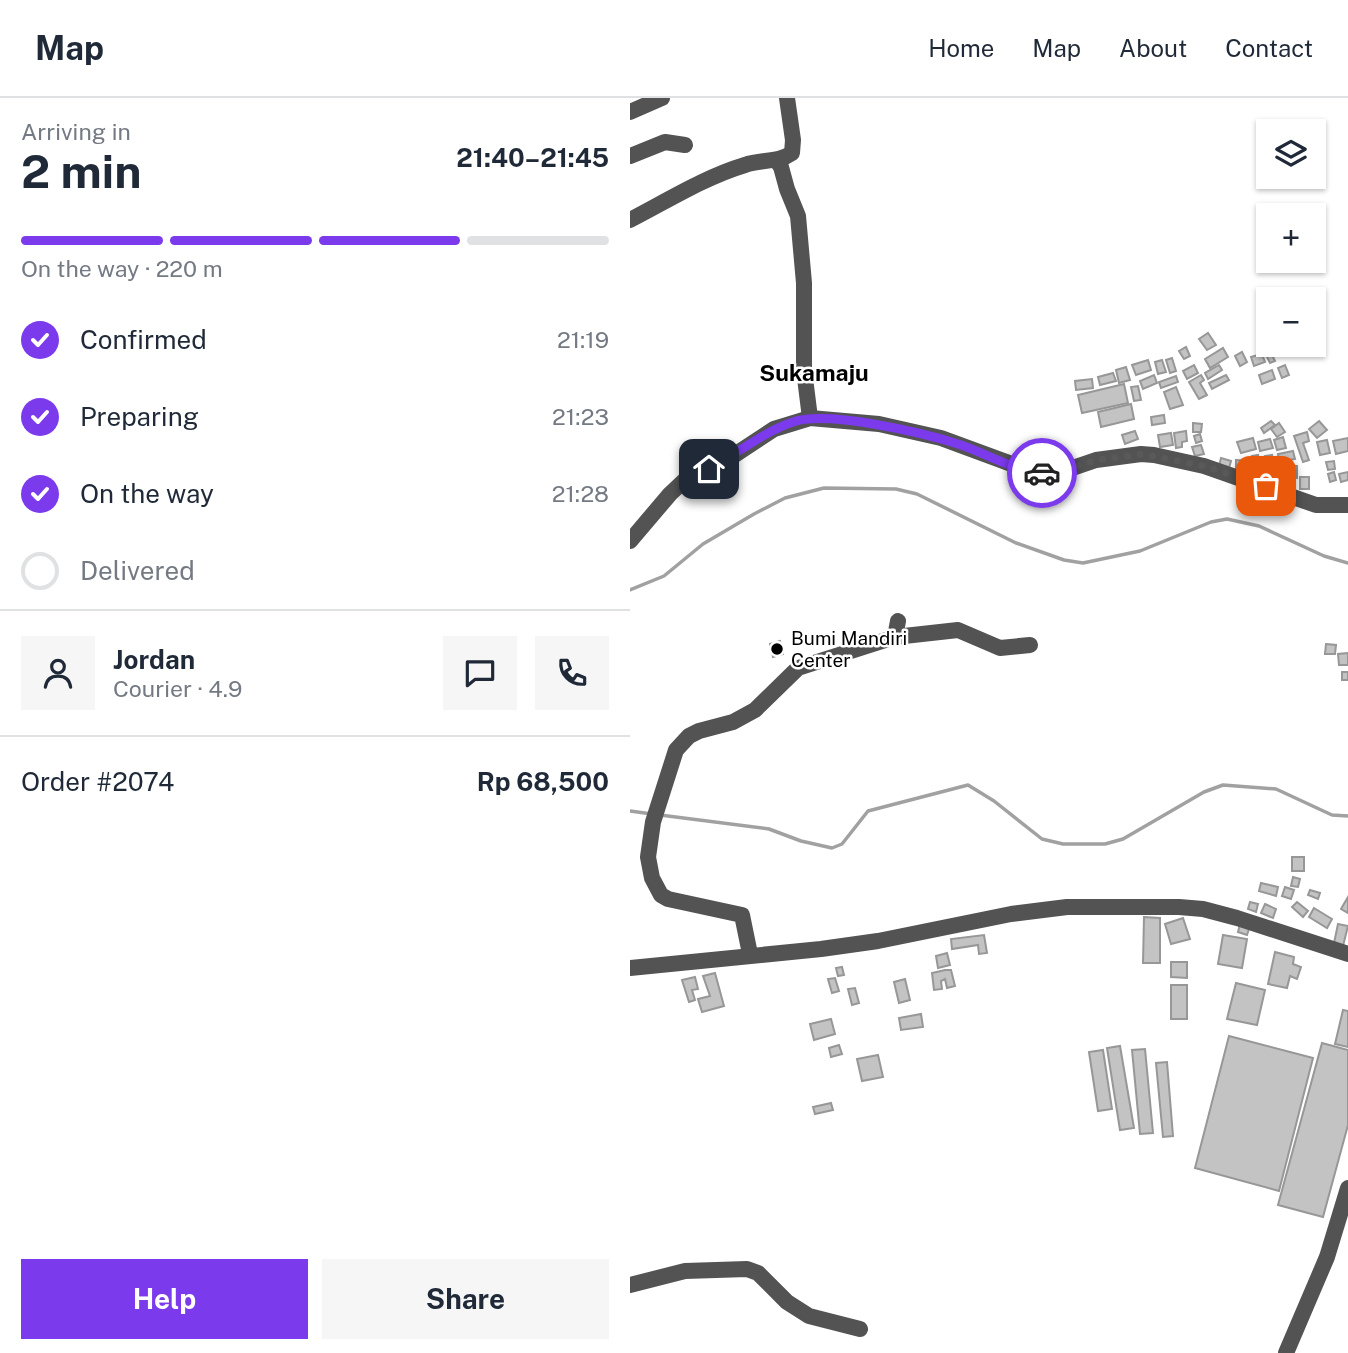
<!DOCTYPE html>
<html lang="en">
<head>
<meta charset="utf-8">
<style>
	body { margin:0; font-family:"Public Sans",sans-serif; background:#f6f6f7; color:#1f2937; height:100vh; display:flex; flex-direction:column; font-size:26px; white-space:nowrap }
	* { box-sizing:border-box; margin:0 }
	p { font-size:23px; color:#747a83 }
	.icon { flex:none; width:38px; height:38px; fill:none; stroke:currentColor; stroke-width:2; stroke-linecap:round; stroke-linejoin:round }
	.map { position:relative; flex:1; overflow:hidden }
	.sheet { display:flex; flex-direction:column; background:#fff; width:630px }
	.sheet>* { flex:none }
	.fabs { position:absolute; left:626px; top:21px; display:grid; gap:14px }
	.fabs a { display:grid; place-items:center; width:70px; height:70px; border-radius:0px; background:#fff; box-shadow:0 2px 5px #0004; font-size:35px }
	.pin { position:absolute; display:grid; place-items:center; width:60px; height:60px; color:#fff; margin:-30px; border-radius:14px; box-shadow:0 4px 10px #0006 }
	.courier { position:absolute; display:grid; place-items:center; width:70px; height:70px; margin:-35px; border:5px solid #7c3aed; border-radius:50%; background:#fff; color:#222; box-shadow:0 2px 9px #0007 }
	.head em { font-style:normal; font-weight:700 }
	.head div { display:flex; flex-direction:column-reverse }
	.head { display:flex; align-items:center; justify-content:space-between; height:119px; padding:0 21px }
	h1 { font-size:46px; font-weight:700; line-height:52px }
	.bar { display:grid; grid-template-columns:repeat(4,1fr); gap:10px 7px; align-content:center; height:84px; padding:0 21px }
	.bar i { height:9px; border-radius:5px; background:#e0e1e3 }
	.bar .selected { background:#7c3aed }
	.bar p { grid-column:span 4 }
	.line { display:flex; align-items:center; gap:18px; padding:0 21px; border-top:2px solid #e0e1e3 }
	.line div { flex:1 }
	.round { display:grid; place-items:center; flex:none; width:74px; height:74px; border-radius:0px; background:#f6f6f7 }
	ol { padding:0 21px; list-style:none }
	li { display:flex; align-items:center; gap:21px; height:77px }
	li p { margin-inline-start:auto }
	li .icon { padding:7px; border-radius:50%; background:#7c3aed; color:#fff; stroke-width:4 }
	li:last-child { color:#747a83 }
	li i { width:38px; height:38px; border:4px solid #e0e1e3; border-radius:50% }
	.button { display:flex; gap:14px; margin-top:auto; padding:14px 21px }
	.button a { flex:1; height:80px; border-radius:0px; background:#7c3aed; color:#fff; font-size:28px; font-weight:700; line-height:80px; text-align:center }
	.button a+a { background:#f6f6f7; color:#1f2937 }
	header { display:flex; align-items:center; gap:42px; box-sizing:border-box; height:98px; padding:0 35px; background:#fff; border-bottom:2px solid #e0e1e3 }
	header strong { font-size:33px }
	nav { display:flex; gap:38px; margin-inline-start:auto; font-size:24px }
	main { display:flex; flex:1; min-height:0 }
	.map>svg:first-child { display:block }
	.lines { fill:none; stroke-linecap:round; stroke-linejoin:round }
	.stream { stroke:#a1a1a1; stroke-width:3.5 }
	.building { fill:#c3c3c3; stroke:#979797; stroke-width:2 }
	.minor { stroke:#535353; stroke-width:16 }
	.done { stroke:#595959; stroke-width:7; stroke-dasharray:0 12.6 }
	.route { stroke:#7c3aed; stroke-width:9 }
	.poi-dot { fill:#000; stroke:#fff; stroke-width:2.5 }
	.labels { text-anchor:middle; stroke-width:5; stroke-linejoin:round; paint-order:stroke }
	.poi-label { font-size:19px; fill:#000; stroke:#fff; text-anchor:start }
	.quarter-label { font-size:23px; font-weight:bold; fill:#000; stroke:#fff }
</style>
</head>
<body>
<header>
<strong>Map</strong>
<nav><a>Home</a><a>Map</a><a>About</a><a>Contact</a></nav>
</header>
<main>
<section class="sheet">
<div class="head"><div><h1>2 min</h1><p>Arriving in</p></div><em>21:40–21:45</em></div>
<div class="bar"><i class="selected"></i><i class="selected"></i><i class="selected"></i><i></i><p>On the way · 220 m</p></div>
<ol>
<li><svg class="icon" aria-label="check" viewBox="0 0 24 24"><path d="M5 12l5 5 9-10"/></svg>Confirmed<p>21:19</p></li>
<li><svg class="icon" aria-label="check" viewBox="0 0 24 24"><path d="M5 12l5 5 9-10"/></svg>Preparing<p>21:23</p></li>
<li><svg class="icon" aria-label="check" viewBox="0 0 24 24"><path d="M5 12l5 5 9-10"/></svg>On the way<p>21:28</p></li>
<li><i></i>Delivered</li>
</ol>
<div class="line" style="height:126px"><a class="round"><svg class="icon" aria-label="person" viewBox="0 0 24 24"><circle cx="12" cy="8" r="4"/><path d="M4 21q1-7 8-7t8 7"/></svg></a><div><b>Jordan</b><p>Courier · 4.9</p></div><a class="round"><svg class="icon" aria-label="chat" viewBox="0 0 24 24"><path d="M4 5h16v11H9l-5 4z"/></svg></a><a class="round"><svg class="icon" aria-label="phone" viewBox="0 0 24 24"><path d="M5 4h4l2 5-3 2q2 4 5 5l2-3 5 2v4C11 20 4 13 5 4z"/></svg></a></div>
<div class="line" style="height:91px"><div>Order #2074</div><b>Rp 68,500</b></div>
<div class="button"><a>Help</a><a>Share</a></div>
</section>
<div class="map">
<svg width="718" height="1255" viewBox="0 0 718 1255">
	<rect width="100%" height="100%" fill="#fff"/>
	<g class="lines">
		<g class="stream">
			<path d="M 0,492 L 34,478 L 73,446 L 124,416 L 155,400 L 194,390 L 266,391 L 287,396 L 386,445 L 434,462 L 453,465 L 510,453 L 581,424 L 597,421 L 629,428 L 694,458 L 718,465"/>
			<path d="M 0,713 L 22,716"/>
			<path d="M 30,717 L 139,731 L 171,743 L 202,750 L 212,746 L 238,713 L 338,687 L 364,703 L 412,741 L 433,746 L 475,746 L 493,741 L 574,694 L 593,687 L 646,691 L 702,717 L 718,718"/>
		</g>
	</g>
	<g class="building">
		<path d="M 578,235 L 586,247 L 577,252 L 569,241 Z"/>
		<path d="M 556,249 L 560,258 L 554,261 L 549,253 Z"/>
		<path d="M 593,250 L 598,259 L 580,270 L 575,261 Z"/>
		<path d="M 639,251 L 645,263 L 640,265 L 634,253 Z"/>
		<path d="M 612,254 L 617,264 L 610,268 L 605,258 Z"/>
		<path d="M 632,256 L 635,264 L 624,268 L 621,259 Z"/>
		<path d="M 542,260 L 546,273 L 540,275 L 536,262 Z"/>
		<path d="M 518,262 L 521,272 L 506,277 L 502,267 Z"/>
		<path d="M 532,262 L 536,274 L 528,276 L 525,264 Z"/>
		<path d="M 564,267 L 568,275 L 557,281 L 553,273 Z"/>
		<path d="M 589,267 L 592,272 L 578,281 L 575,275 Z"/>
		<path d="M 655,267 L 659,277 L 652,280 L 648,270 Z"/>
		<path d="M 496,269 L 500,282 L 489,285 L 486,272 Z"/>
		<path d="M 642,272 L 645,281 L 632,286 L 629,277 Z"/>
		<path d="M 483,275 L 486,283 L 470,287 L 468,279 Z"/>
		<path d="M 524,277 L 527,285 L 513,291 L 510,283 Z"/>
		<path d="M 571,277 L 574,282 L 570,285 L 577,297 L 569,301 L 559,284 Z"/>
		<path d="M 596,277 L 599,282 L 582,291 L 579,285 Z"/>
		<path d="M 546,278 L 548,284 L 531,290 L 529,284 Z"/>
		<path d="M 462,281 L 463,290 L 446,292 L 445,283 Z"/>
		<path d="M 494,286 L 498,305 L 452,315 L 448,297 Z"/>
		<path d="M 508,288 L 511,302 L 504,303 L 501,289 Z"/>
		<path d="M 546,289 L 553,307 L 540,311 L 534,294 Z"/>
		<path d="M 501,306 L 504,321 L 471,329 L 468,314 Z"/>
		<path d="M 534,317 L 535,325 L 522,327 L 521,319 Z"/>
		<path d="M 641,323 L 645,327 L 634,335 L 631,330 Z"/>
		<path d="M 689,323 L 697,332 L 687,340 L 679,331 Z"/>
		<path d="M 563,325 L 572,326 L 571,334 L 563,334 Z"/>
		<path d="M 649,325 L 655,334 L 647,339 L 641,331 Z"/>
		<path d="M 505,333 L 508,341 L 495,346 L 492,337 Z"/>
		<path d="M 556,333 L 557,343 L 552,344 L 552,349 L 546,350 L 544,335 Z"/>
		<path d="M 677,334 L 679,343 L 673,345 L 679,362 L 673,364 L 664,338 Z"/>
		<path d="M 541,335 L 543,347 L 530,349 L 528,337 Z"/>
		<path d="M 570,336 L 572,343 L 566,345 L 564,338 Z"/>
		<path d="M 653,339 L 656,350 L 647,352 L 644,342 Z"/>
		<path d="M 623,340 L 626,351 L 611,355 L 607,344 Z"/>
		<path d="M 718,340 L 718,353 L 706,356 L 703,343 Z"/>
		<path d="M 640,341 L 643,350 L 630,353 L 628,344 Z"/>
		<path d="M 697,342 L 700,355 L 690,357 L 687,344 Z"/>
		<path d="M 571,347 L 574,356 L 565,358 L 562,349 Z"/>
		<path d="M 663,353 L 665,361 L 649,364 L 648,356 Z"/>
		<path d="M 628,357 L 629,364 L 624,366 L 622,358 Z"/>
		<path d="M 642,357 L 644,370 L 638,371 L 635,358 Z"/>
		<path d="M 591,360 L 601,363 L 599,370 L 589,368 Z"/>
		<path d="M 606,362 L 619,363 L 618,370 L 606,370 Z"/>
		<path d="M 704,363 L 705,371 L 698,372 L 696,364 Z"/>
		<path d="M 631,367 L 632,379 L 624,380 L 622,368 Z"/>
		<path d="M 658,368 L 667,368 L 667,380 L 662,380 L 662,389 L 649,388 L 651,369 Z"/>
		<path d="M 647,374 L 647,382 L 636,382 L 635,375 Z"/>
		<path d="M 704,374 L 706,382 L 700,384 L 698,376 Z"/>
		<path d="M 718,374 L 718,382 L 711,384 L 709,376 Z"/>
		<rect x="670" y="379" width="9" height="12"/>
		<path d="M 150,543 L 153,556 L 143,559 L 140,546 Z"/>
		<path d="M 696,546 L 706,547 L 705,556 L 695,556 Z"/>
		<path d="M 718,555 L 718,567 L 709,567 L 708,556 Z"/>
		<rect x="712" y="574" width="6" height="8"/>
		<rect x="662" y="759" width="12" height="14"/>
		<path d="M 663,779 L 670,781 L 668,789 L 661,788 Z"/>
		<path d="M 631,785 L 648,789 L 646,798 L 629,793 Z"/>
		<path d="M 655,789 L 664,792 L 661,801 L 652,798 Z"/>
		<path d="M 680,792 L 690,795 L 688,801 L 678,797 Z"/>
		<path d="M 718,799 L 718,815 L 711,811 Z"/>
		<path d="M 620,804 L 628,806 L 626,814 L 618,811 Z"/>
		<path d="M 667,804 L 678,813 L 673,819 L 662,809 Z"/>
		<path d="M 635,806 L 646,811 L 643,820 L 631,815 Z"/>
		<path d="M 684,810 L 702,821 L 697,830 L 679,819 Z"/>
		<path d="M 514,819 L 530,820 L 530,865 L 513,865 Z"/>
		<path d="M 553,820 L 560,841 L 541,846 L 535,826 Z"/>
		<path d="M 611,822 L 621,825 L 617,837 L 608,834 Z"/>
		<path d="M 708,826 L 718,828 L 713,848 L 704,845 Z"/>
		<path d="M 354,837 L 357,855 L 349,856 L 348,847 L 322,851 L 321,841 Z"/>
		<path d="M 593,837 L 617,841 L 612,870 L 588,866 Z"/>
		<path d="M 645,854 L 664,859 L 663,866 L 671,869 L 667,881 L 660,878 L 657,890 L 638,886 Z"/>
		<path d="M 317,855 L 320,867 L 308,870 L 306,858 Z"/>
		<path d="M 541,864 L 557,864 L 557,880 L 541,879 Z"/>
		<path d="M 212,869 L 214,877 L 208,878 L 206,870 Z"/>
		<path d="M 315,872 L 321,872 L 325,888 L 317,890 L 315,881 L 311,883 L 312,891 L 304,892 L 302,875 Z"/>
		<path d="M 85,875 L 94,908 L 72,914 L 68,901 L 80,898 L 73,878 Z"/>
		<path d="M 65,879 L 68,891 L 62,892 L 65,902 L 59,904 L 52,882 Z"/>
		<path d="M 205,880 L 209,893 L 202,895 L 198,881 Z"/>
		<path d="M 275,881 L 280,902 L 269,905 L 264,884 Z"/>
		<path d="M 606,885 L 635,892 L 627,927 L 597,921 Z"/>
		<rect x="541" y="887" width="16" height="34"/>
		<path d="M 225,890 L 229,905 L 222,907 L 218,891 Z"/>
		<path d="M 713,912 L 718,913 L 718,949 L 705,946 Z"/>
		<path d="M 291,916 L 293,929 L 271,932 L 269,920 Z"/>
		<path d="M 201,921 L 205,936 L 184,942 L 180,926 Z"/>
		<path d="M 599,938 L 683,960 L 649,1093 L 565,1070 Z"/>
		<path d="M 692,945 L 718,952 L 718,1027 L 693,1119 L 648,1107 Z"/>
		<path d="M 209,947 L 212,956 L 201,959 L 199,950 Z"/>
		<path d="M 490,948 L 504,1030 L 490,1032 L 477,950 Z"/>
		<path d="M 515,951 L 523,1035 L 510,1036 L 502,952 Z"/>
		<path d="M 473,952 L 482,1011 L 468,1013 L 459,954 Z"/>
		<path d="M 248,957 L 253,979 L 232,983 L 227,961 Z"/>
		<path d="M 537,964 L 543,1038 L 533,1039 L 526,965 Z"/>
		<path d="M 201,1005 L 203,1012 L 185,1016 L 183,1009 Z"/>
	</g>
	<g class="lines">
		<g class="minor">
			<path d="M 0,14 L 32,0"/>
			<path d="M 0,58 L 35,44 L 55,47"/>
			<path d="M 147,63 L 151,69 L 157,91 L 168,118 L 174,185 L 174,272 L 180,320"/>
			<path d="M 0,122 C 37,103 75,79 115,67 C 131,61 148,65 162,55 L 163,42 L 157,0"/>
			<path d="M 0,443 L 40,396 L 57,380 L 103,358 L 144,331 L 180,320 L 249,326 L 311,340 L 406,375 L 425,376 L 466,362 L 511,356 L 524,357 L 574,368 L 686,407 L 718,407"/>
			<path d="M 265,539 L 328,532 L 370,550 L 400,547"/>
			<path d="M 120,856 L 112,817 L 38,801 L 31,797 L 22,780 L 18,759 L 23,724 L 46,652 L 59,638 L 69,633 L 103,624 L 125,612 L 168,570 L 265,539 L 268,523"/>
			<path d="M 0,870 L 191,851 L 248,843 L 381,816 L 437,809 L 549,809 L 573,811 L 607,820 L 718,856"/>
			<path d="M 0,1187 L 55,1173 L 117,1171 L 128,1175 L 157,1204 L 179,1218 L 230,1231"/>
			<path d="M 656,1255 L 697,1159 L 718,1090"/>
		</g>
	</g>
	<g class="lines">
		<path class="done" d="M 412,375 L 425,376 L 466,362 L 512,356 L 574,368 L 636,388"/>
		<path class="route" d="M 79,371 C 107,356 133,334 163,324 C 197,312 295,335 331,347 C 355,355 387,374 412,375"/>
	</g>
	<circle class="poi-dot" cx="147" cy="551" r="7"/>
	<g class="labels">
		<g class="poi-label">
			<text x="161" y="547">Bumi Mandiri<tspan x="161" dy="22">Center</tspan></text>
		</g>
		<g class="quarter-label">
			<text x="184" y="283">Sukamaju</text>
		</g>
	</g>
</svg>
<div class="fabs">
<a><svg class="icon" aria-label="layers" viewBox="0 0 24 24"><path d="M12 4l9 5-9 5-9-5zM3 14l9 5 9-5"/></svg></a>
<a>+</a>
<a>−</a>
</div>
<div class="pin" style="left:636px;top:388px;background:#ea580c"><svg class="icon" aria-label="bag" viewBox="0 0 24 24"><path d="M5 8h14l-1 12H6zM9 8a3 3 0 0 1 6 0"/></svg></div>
<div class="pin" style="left:79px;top:371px;background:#1f2937"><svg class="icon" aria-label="home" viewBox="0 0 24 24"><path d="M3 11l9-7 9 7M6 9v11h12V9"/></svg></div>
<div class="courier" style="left:412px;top:375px"><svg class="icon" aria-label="car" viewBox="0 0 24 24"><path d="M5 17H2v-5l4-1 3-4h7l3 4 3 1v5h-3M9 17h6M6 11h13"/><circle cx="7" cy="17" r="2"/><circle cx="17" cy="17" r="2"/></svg></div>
</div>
</main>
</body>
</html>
